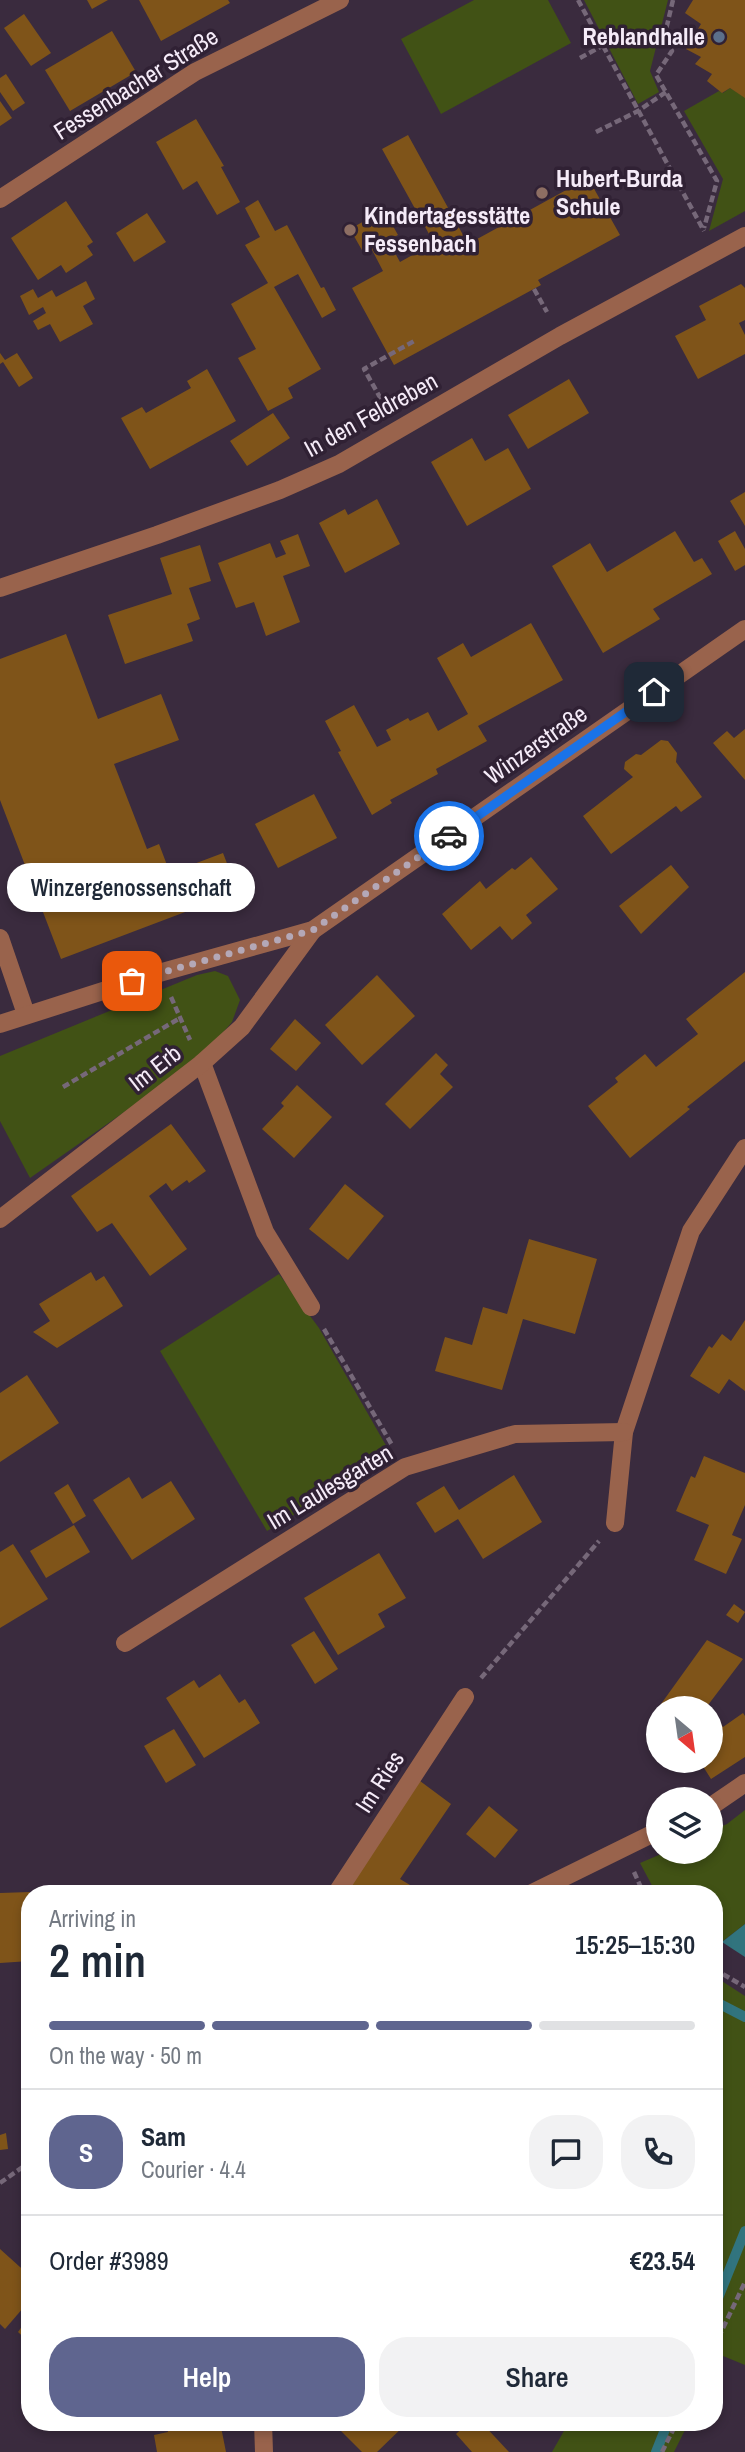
<!DOCTYPE html>
<html lang="en">
<head>
<meta charset="utf-8">
<style>
	body { margin:0; font-family:"Archivo Narrow",sans-serif; background:#f2f2f3; color:#1f2937; height:100vh; display:flex; flex-direction:column; font-size:26px; white-space:nowrap }
	* { box-sizing:border-box; margin:0 }
	p { font-size:23px; color:#747a83 }
	.icon { flex:none; width:38px; height:38px; fill:none; stroke:currentColor; stroke-width:2; stroke-linecap:round; stroke-linejoin:round }
	.map { position:relative; flex:1; overflow:hidden }
	.sheet { position:absolute; left:21px; top:1885px; width:702px; height:546px; display:flex; flex-direction:column; background:#fff; border-radius:28px; box-shadow:0 4px 10px #0003 }
	.sheet>* { flex:none }
	.needle { width:46px; rotate:151deg }
	.fabs { position:absolute; left:646px; top:1696px; display:grid; gap:14px }
	.fabs a { display:grid; place-items:center; width:77px; height:77px; border-radius:50%; background:#fff; box-shadow:0 4px 10px #0003; font-size:35px }
	.pin { position:absolute; display:grid; place-items:center; width:60px; height:60px; color:#fff; margin:-30px; border-radius:14px; box-shadow:0 4px 10px #0006 }
	.courier { position:absolute; display:grid; place-items:center; width:70px; height:70px; margin:-35px; border:5px solid #1a73e8; border-radius:50%; background:#fff; color:#222; box-shadow:0 2px 9px #0007 }
	.bubble { position:absolute; height:49px; border-radius:24px; background:#fff; box-shadow:0 4px 10px #0003; font-size:23px; font-weight:600; line-height:49px; text-align:center }
	.overview em { font-style:normal; font-weight:600 }
	.overview div { display:flex; flex-direction:column-reverse }
	.overview { display:flex; align-items:center; justify-content:space-between; height:119px; padding:0 28px }
	h1 { font-size:46px; font-weight:600; line-height:52px }
	.bar { display:grid; grid-template-columns:repeat(4,1fr); gap:10px 7px; align-content:center; height:84px; padding:0 28px }
	.bar i { height:9px; border-radius:5px; background:#e0e1e3 }
	.bar .on { background:#5f658f }
	.bar p { grid-column:span 4 }
	.line { display:flex; align-items:center; gap:18px; padding:0 28px; border-top:2px solid #e0e1e3 }
	.line div { flex:1 }
	.round { display:grid; place-items:center; flex:none; width:74px; height:74px; border-radius:28px; background:#f2f2f3 }
	.cta { display:flex; gap:14px; margin-top:auto; padding:14px 28px }
	.cta a { flex:1; height:80px; border-radius:28px; background:#5f658f; color:#fff; font-size:28px; font-weight:600; line-height:80px; text-align:center }
	.cta a+a { background:#f2f2f3; color:#1f2937 }
	.map>svg:first-child { display:block }
	.green { fill:#415215 }
	.water { fill:#31747e }
	.lines { fill:none; stroke-linecap:round; stroke-linejoin:round }
	.stream { stroke:#31747e; stroke-width:10 }
	.building { fill:#7f5419 }
	.path { stroke:#766879; stroke-width:4.5; stroke-dasharray:7 3.5; stroke-linecap:butt }
	.service { stroke:#99634c; stroke-width:18 }
	.minor { stroke:#99634c; stroke-width:18 }
	.done { stroke:#b4a8b7; stroke-width:7; stroke-dasharray:0 12.6 }
	.route { stroke:#1a73e8; stroke-width:9 }
	.service-dot { fill:#5c6f8a; stroke:#302134; stroke-width:2.5 }
	.education-dot { fill:#8d6e63; stroke:#302134; stroke-width:2.5 }
	.labels { text-anchor:middle; stroke-width:7; stroke-linejoin:round; paint-order:stroke }
	.poi-label { font-size:24px; font-weight:bold; fill:#f5ebf8; stroke:#302134; text-anchor:start }
	.street-label { font-size:24px; fill:#f5ebf8; stroke:#302134 }
</style>
</head>
<body>
<div class="map">
<svg width="745" height="2452" viewBox="0 0 745 2452">
	<rect width="100%" height="100%" fill="#3a2b3e"/>
	<g class="green">
		<path d="M 474,0 L 548,0 L 571,43 L 441,114 L 401,39 Z"/>
		<path d="M 584,0 L 668,0 L 650,71 L 659,92 L 638,104 Z"/>
		<path d="M 730,88 L 745,97 L 745,211 L 709,231 L 723,179 L 684,111 L 719,91 L 723,93 Z"/>
		<path d="M 215,971 L 228,976 L 240,1000 L 232,1022 L 214,1043 L 130,1108 L 30,1178 L 0,1121 L 0,1056 L 197,975 Z"/>
		<path d="M 279,1274 L 319,1328 L 392,1456 L 267,1531 L 160,1351 Z"/>
		<path d="M 745,1810 L 745,1924 L 714,1948 L 714,1894 L 656,1893 L 640,1863 L 666,1852 L 710,1852 L 711,1831 L 727,1824 Z"/>
		<path d="M 714,1976 L 745,1996 L 745,2365 L 723,2356 L 714,2373 Z"/>
		<path d="M 569,2422 L 689,2422 L 674,2452 L 552,2452 Z"/>
	</g>
	<path class="water" d="M 745,1924 L 745,1957 L 722,1942 Z"/>
	<g class="lines">
		<g class="stream">
			<path d="M 714,2001 L 745,2017"/>
			<path d="M 714,2308 L 745,2231"/>
			<path d="M 656,2452 L 668,2422"/>
		</g>
	</g>
	<g class="building">
		<path d="M 87,0 L 108,0 L 92,9 Z"/>
		<path d="M 139,0 L 228,0 L 230,3 L 161,41 Z"/>
		<path d="M 693,0 L 745,0 L 745,98 L 730,88 L 722,93 L 707,81 L 712,74 L 695,64 L 701,57 L 686,49 L 701,24 L 685,13 Z"/>
		<path d="M 24,14 L 51,53 L 31,66 L 4,28 Z"/>
		<path d="M 112,31 L 136,72 L 70,111 L 45,70 Z"/>
		<path d="M 6,74 L 25,103 L 13,111 L 0,92 L 0,78 Z"/>
		<path d="M 0,101 L 12,118 L 0,126 Z"/>
		<path d="M 196,119 L 224,166 L 221,167 L 240,202 L 217,215 L 197,181 L 183,190 L 156,142 Z"/>
		<path d="M 408,135 L 468,244 L 588,178 L 620,235 L 538,280 L 541,285 L 394,365 L 352,288 L 383,271 L 371,248 L 363,252 L 350,229 L 384,210 L 398,235 L 388,240 L 400,262 L 434,243 L 382,149 Z"/>
		<path d="M 258,200 L 275,231 L 287,225 L 321,288 L 324,287 L 336,310 L 322,318 L 298,274 L 274,287 L 321,369 L 288,388 L 293,398 L 268,411 L 238,358 L 256,349 L 231,304 L 268,283 L 245,245 L 260,237 L 245,208 Z"/>
		<path d="M 66,201 L 93,242 L 87,246 L 93,255 L 66,273 L 61,265 L 38,280 L 11,238 Z"/>
		<path d="M 147,213 L 166,242 L 134,262 L 116,233 Z"/>
		<path d="M 86,281 L 95,299 L 83,306 L 93,324 L 60,342 L 50,324 L 38,330 L 33,321 L 46,313 L 43,307 L 29,315 L 20,296 L 33,289 L 38,298 L 52,290 L 56,297 Z"/>
		<path d="M 741,284 L 745,288 L 745,320 L 739,323 L 745,335 L 745,354 L 698,379 L 675,336 L 706,320 L 699,306 Z"/>
		<path d="M 0,353 L 5,360 L 17,353 L 33,378 L 19,387 L 3,362 L 0,364 Z"/>
		<path d="M 207,369 L 236,421 L 150,469 L 121,418 L 142,407 L 146,413 L 191,388 L 187,381 Z"/>
		<path d="M 569,379 L 589,413 L 528,449 L 508,415 Z"/>
		<path d="M 273,413 L 290,438 L 247,466 L 230,441 Z"/>
		<path d="M 472,438 L 485,461 L 508,448 L 531,489 L 467,526 L 431,462 Z"/>
		<path d="M 745,492 L 745,526 L 730,501 Z"/>
		<path d="M 377,499 L 400,544 L 345,573 L 319,523 L 345,509 L 348,515 Z"/>
		<path d="M 675,531 L 694,562 L 702,558 L 712,574 L 653,609 L 660,619 L 603,653 L 552,566 L 590,543 L 607,572 Z"/>
		<path d="M 735,531 L 745,549 L 745,565 L 735,571 L 718,541 Z"/>
		<path d="M 298,534 L 310,566 L 283,576 L 300,622 L 266,636 L 254,602 L 236,608 L 218,563 L 270,543 L 276,558 L 286,554 L 280,541 Z"/>
		<path d="M 200,545 L 211,581 L 189,588 L 200,619 L 187,624 L 193,641 L 125,664 L 108,615 L 172,594 L 160,558 Z"/>
		<path d="M 531,623 L 563,680 L 478,726 L 487,741 L 436,769 L 438,774 L 390,800 L 392,803 L 372,815 L 338,752 L 341,751 L 325,721 L 354,705 L 377,747 L 391,740 L 386,730 L 408,718 L 410,721 L 428,712 L 438,731 L 468,714 L 437,658 L 463,643 L 471,657 Z"/>
		<path d="M 66,634 L 98,719 L 161,694 L 179,740 L 114,764 L 147,849 L 159,844 L 170,873 L 223,853 L 238,892 L 61,959 L 0,800 L 0,659 Z"/>
		<path d="M 745,729 L 745,780 L 713,743 L 727,731 L 734,738 Z"/>
		<path d="M 661,740 L 668,741 L 677,753 L 676,762 L 702,797 L 681,812 L 676,806 L 611,854 L 583,816 L 633,777 L 624,769 L 625,762 L 636,754 L 641,755 Z"/>
		<path d="M 314,794 L 337,838 L 278,868 L 255,824 Z"/>
		<path d="M 531,857 L 558,889 L 526,915 L 532,923 L 512,940 L 500,926 L 471,950 L 442,914 L 480,881 L 486,889 L 512,868 L 515,870 Z"/>
		<path d="M 671,865 L 689,887 L 641,934 L 619,906 Z"/>
		<path d="M 745,972 L 745,1061 L 687,1107 L 690,1109 L 630,1158 L 588,1106 L 618,1082 L 615,1078 L 645,1054 L 656,1067 L 698,1034 L 686,1019 Z"/>
		<path d="M 377,975 L 415,1016 L 362,1065 L 325,1025 Z"/>
		<path d="M 295,1019 L 321,1043 L 296,1071 L 270,1049 Z"/>
		<path d="M 436,1053 L 448,1065 L 440,1074 L 453,1087 L 410,1129 L 385,1104 Z"/>
		<path d="M 297,1085 L 332,1117 L 294,1158 L 262,1129 L 284,1106 L 281,1103 Z"/>
		<path d="M 171,1124 L 206,1171 L 189,1183 L 187,1180 L 172,1191 L 166,1183 L 149,1196 L 187,1249 L 150,1276 L 112,1223 L 97,1232 L 71,1196 Z"/>
		<path d="M 345,1184 L 384,1216 L 348,1260 L 309,1229 Z"/>
		<path d="M 529,1239 L 597,1259 L 575,1334 L 523,1319 L 502,1390 L 435,1371 L 445,1337 L 472,1345 L 483,1307 L 507,1314 Z"/>
		<path d="M 91,1272 L 96,1281 L 104,1276 L 123,1306 L 57,1348 L 33,1332 L 50,1321 L 39,1304 Z"/>
		<path d="M 745,1320 L 745,1391 L 729,1379 L 719,1394 L 690,1376 L 709,1346 L 712,1348 L 722,1334 L 731,1341 Z"/>
		<path d="M 27,1375 L 59,1423 L 0,1462 L 0,1393 Z"/>
		<path d="M 704,1456 L 745,1473 L 745,1505 L 732,1535 L 742,1539 L 726,1574 L 694,1560 L 709,1525 L 676,1511 L 691,1476 L 695,1478 Z"/>
		<path d="M 514,1475 L 542,1522 L 483,1559 L 458,1519 L 435,1533 L 416,1503 L 444,1486 L 459,1510 Z"/>
		<path d="M 129,1477 L 142,1499 L 171,1481 L 195,1519 L 132,1560 L 93,1500 Z"/>
		<path d="M 68,1484 L 86,1516 L 73,1524 L 54,1493 Z"/>
		<path d="M 74,1525 L 90,1552 L 46,1578 L 30,1551 Z"/>
		<path d="M 13,1544 L 48,1599 L 0,1628 L 0,1552 Z"/>
		<path d="M 379,1553 L 406,1598 L 378,1614 L 385,1627 L 338,1655 L 304,1598 Z"/>
		<path d="M 734,1604 L 745,1612 L 738,1623 L 726,1615 Z"/>
		<path d="M 314,1631 L 338,1669 L 315,1684 L 291,1645 Z"/>
		<path d="M 707,1640 L 743,1659 L 708,1705 L 710,1708 L 664,1708 L 661,1704 Z"/>
		<path d="M 220,1674 L 239,1703 L 245,1699 L 260,1723 L 204,1758 L 166,1698 L 194,1680 L 199,1688 Z"/>
		<path d="M 710,1709 L 723,1727 L 743,1713 L 745,1716 L 745,1757 L 711,1779 L 699,1760 L 710,1760 Z"/>
		<path d="M 174,1729 L 196,1765 L 166,1783 L 144,1746 Z"/>
		<path d="M 420,1781 L 451,1804 L 400,1879 L 410,1885 L 405,1894 L 342,1894 Z"/>
		<path d="M 489,1806 L 518,1830 L 495,1858 L 466,1834 Z"/>
		<path d="M 30,1892 L 30,1961 L 0,1963 L 0,1893 Z"/>
		<path d="M 6,2133 L 8,2149 L 0,2150 L 0,2135 Z"/>
		<path d="M 0,2249 L 30,2276 L 30,2300 L 5,2329 L 0,2324 Z"/>
		<path d="M 30,2315 L 30,2343 L 18,2332 Z"/>
		<path d="M 166,2422 L 220,2422 L 226,2452 L 157,2452 L 154,2435 L 168,2432 Z"/>
		<path d="M 332,2422 L 408,2422 L 377,2452 L 362,2452 Z"/>
		<path d="M 469,2422 L 481,2422 L 509,2452 L 472,2452 L 456,2434 Z"/>
	</g>
	<g class="lines">
		<g class="path">
			<path d="M 578,0 L 704,231"/>
			<path d="M 673,0 L 664,38 L 672,51 L 656,75 L 717,181 L 704,228"/>
			<path d="M 580,58 L 602,46"/>
			<path d="M 596,132 L 638,111 L 666,92"/>
			<path d="M 534,289 L 547,312"/>
			<path d="M 386,408 L 364,369 L 416,340"/>
			<path d="M 171,997 L 190,1040"/>
			<path d="M 63,1087 L 180,1018"/>
			<path d="M 324,1329 L 392,1445"/>
			<path d="M 481,1678 L 599,1541"/>
			<path d="M 634,1872 L 644,1894"/>
			<path d="M 714,1969 L 745,1987"/>
			<path d="M 0,2183 L 30,2162"/>
			<path d="M 714,2347 L 745,2282"/>
			<path d="M 662,2452 L 677,2422"/>
		</g>
		<g class="service">
			<path d="M 202,1063 L 265,1232 L 311,1307"/>
			<path d="M 336,1894 L 465,1697"/>
		</g>
		<g class="minor">
			<path d="M 0,199 L 195,72 L 340,0"/>
			<path d="M 0,588 L 157,535 L 280,490 L 339,464 L 560,336 L 745,236"/>
			<path d="M 0,938 L 26,1014"/>
			<path d="M 0,1024 L 159,973 L 313,930 L 745,629"/>
			<path d="M 0,1219 L 202,1063 L 242,1027 L 313,930"/>
			<path d="M 615,1523 L 624,1432 L 691,1231 L 745,1148"/>
			<path d="M 125,1643 L 405,1467 L 515,1434 L 624,1432"/>
			<path d="M 710,1807 L 745,1783"/>
			<path d="M 530,1894 L 658,1831"/>
			<path d="M 263,2422 L 264,2452"/>
		</g>
	</g>
	<g class="lines">
		<path class="done" d="M 132,981 L 313,930 L 449,836"/>
		<path class="route" d="M 449,836 L 654,692"/>
	</g>
	<circle class="service-dot" cx="719" cy="37" r="7"/>
	<g class="education-dot">
		<circle cx="542" cy="193" r="7"/>
		<circle cx="350" cy="230" r="7"/>
	</g>
	<g class="labels">
		<g class="poi-label">
			<text x="705" y="45" text-anchor="end">Reblandhalle</text>
			<text x="556" y="187">Hubert-Burda<tspan x="556" dy="28">Schule</tspan></text>
			<text x="364" y="224">Kindertagesstätte<tspan x="364" dy="28">Fessenbach</tspan></text>
		</g>
		<g class="street-label">
			<text transform="translate(136 84) rotate(-32)" y="8">Fessenbacher Straße</text>
			<text transform="translate(371 415) rotate(-29)" y="8">In den Feldreben</text>
			<text transform="translate(536 745) rotate(-35)" y="8">Winzerstraße</text>
			<text transform="translate(155 1068) rotate(-38)" y="8">Im Erb</text>
			<text transform="translate(330 1487) rotate(-31)" y="8">Im Laulesgarten</text>
			<text transform="translate(380 1782) rotate(-57)" y="8">Im Ries</text>
		</g>
	</g>
</svg>
<div class="fabs">
<a><svg class="needle" viewBox="-14 -14 28 28"><path d="M0-13l5 13h-10z" fill="#e53935"/><path d="M0 13l5-13h-10z" fill="#747a83"/></svg></a>
<a><svg class="icon" aria-label="layers" viewBox="0 0 24 24"><path d="M12 4l9 5-9 5-9-5zM3 14l9 5 9-5"/></svg></a>
</div>
<div class="pin" style="left:132px;top:981px;background:#ea580c"><svg class="icon" aria-label="bag" viewBox="0 0 24 24"><path d="M5 8h14l-1 12H6zM9 8a3 3 0 0 1 6 0"/></svg></div>
<div class="pin" style="left:654px;top:692px;background:#1f2937"><svg class="icon" aria-label="home" viewBox="0 0 24 24"><path d="M3 11l9-7 9 7M6 9v11h12V9"/></svg></div>
<div class="courier" style="left:449px;top:836px"><svg class="icon" aria-label="car" viewBox="0 0 24 24"><path d="M5 17H2v-5l4-1 3-4h7l3 4 3 1v5h-3M9 17h6M6 11h13"/><circle cx="7" cy="17" r="2"/><circle cx="17" cy="17" r="2"/></svg></div>
<div class="bubble" style="left:7px;top:863px;width:248px">Winzergenossenschaft</div>
<section class="sheet">
<div class="overview"><div><h1>2 min</h1><p>Arriving in</p></div><em>15:25–15:30</em></div>
<div class="bar"><i class="on"></i><i class="on"></i><i class="on"></i><i></i><p>On the way · 50 m</p></div>
<div class="line" style="height:126px"><b class="round" style="background:#5f658f;color:#fff">S</b><div><b>Sam</b><p>Courier · 4.4</p></div><a class="round"><svg class="icon" aria-label="chat" viewBox="0 0 24 24"><path d="M4 5h16v11H9l-5 4z"/></svg></a><a class="round"><svg class="icon" aria-label="phone" viewBox="0 0 24 24"><path d="M5 4h4l2 5-3 2q2 4 5 5l2-3 5 2v4C11 20 4 13 5 4z"/></svg></a></div>
<div class="line" style="height:91px"><div>Order #3989</div><b>€23.54</b></div>
<div class="cta"><a>Help</a><a>Share</a></div>
</section>
</div>
</body>
</html>
